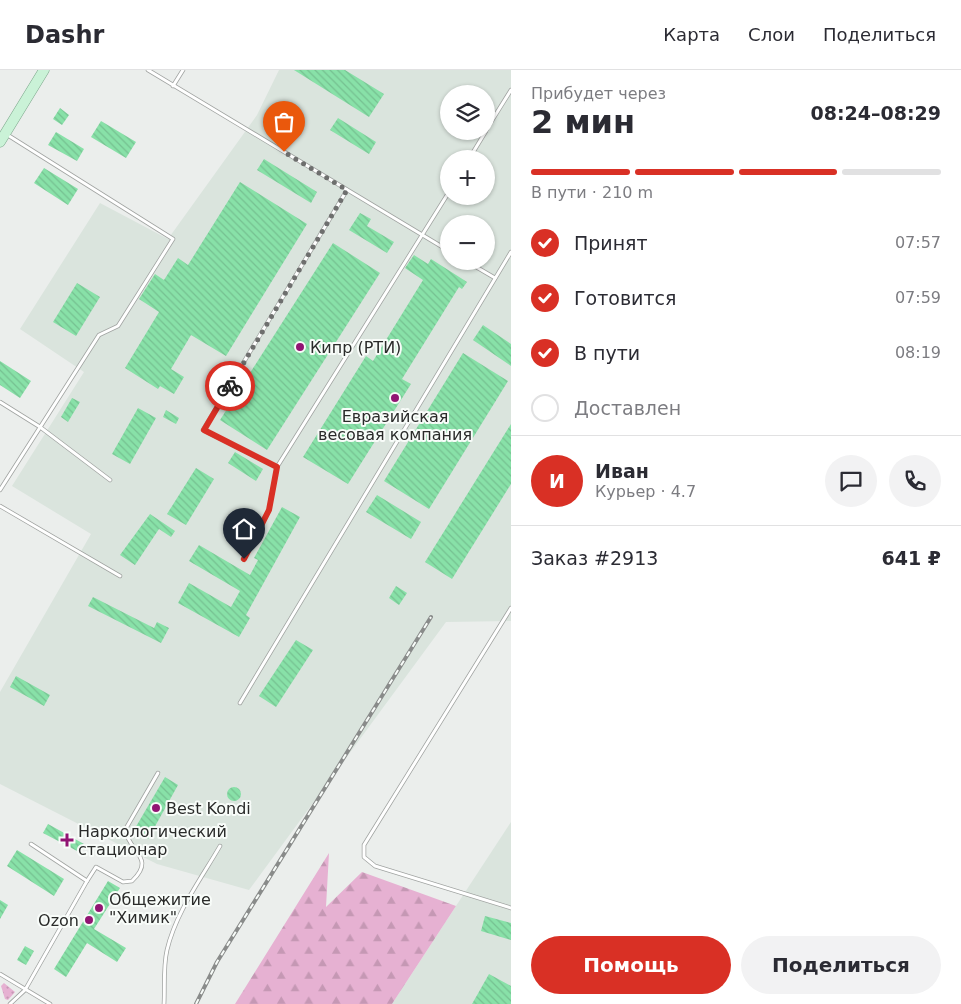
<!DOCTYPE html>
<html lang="ru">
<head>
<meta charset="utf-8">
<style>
	body { margin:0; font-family:"DejaVu Sans",sans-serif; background:#f2f2f3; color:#2b2b33; height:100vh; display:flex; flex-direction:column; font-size:19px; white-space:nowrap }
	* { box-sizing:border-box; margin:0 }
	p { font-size:16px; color:#7c7c81 }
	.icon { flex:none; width:28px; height:28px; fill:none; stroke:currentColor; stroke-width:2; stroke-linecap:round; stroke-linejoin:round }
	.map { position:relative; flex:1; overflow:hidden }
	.side { display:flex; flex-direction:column; background:#fff; width:450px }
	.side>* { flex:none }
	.buttons { position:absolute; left:440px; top:15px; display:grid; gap:10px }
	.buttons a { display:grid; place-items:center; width:55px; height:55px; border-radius:50%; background:#fff; box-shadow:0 1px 4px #0004; font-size:25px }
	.pin { position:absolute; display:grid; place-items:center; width:42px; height:42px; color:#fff; margin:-51px -21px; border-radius:50% 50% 50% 0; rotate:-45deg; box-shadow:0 0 5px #0007 }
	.pin .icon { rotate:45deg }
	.courier { position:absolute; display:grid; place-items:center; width:50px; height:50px; margin:-25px; border:4px solid #d93025; border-radius:50%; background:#fff; color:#222; box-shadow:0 1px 6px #0007 }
	.overview em { font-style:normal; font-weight:700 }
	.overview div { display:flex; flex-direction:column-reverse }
	.overview { display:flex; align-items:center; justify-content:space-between; height:85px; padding:0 20px }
	h1 { font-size:32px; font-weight:700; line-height:38px }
	.bar { display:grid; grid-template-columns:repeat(4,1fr); gap:8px 5px; align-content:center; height:60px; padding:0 20px }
	.bar i { height:6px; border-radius:4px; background:#e1e1e2 }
	.bar .on { background:#d93025 }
	.bar p { grid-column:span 4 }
	.line { display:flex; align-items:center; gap:12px; padding:0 20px; border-top:1px solid #e1e1e2 }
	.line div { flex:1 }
	.round { display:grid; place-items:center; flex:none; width:52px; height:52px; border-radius:26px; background:#f2f2f3 }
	ol { padding:0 20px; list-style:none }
	li { display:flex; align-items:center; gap:15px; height:55px }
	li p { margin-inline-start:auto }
	li .icon { padding:5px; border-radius:50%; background:#d93025; color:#fff; stroke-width:4 }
	li:last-child { color:#7c7c81 }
	li i { width:28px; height:28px; border:2px solid #e1e1e2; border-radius:50% }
	.button { display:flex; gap:10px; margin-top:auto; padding:10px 20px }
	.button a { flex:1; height:58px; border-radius:30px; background:#d93025; color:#fff; font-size:20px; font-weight:700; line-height:58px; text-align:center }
	.button a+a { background:#f2f2f3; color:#2b2b33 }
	header { display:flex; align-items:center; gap:30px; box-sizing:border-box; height:70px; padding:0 25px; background:#fff; border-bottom:1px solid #e1e1e2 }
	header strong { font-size:24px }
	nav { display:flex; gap:28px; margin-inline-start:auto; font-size:18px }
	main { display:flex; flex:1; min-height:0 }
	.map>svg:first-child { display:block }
	.built { fill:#dae4dd; fill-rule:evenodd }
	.grass { fill:url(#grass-dots) }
	.forest { fill:url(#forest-firs) }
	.building { fill:url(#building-back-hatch) }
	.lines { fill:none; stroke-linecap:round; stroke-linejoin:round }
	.lane-casing { stroke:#a0a3a1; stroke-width:4.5 }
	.primary-casing { stroke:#7ba68a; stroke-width:11 }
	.lane { stroke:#fff; stroke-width:3 }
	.primary { stroke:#caf2d7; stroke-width:10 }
	.rail-casing { stroke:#898b8a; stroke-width:4 }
	.rail { stroke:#f8fcf9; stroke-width:2; stroke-dasharray:5.5; stroke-linecap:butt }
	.done { stroke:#6e6f6e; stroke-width:5; stroke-dasharray:0 9 }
	.route { stroke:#d93025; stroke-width:6 }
	.poi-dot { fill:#911573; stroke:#f8fcf9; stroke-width:2 }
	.labels { text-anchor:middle; stroke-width:4; stroke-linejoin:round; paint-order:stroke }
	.poi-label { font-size:16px; fill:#2a2b2a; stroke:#f8fcf9; text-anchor:start }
</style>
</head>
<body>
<header>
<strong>Dashr</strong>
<nav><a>Карта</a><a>Слои</a><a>Поделиться</a></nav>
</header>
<main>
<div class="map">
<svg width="511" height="934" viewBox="0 0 511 934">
	<defs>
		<pattern id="grass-dots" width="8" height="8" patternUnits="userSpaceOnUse" patternTransform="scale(1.25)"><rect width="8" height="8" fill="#e6b1d2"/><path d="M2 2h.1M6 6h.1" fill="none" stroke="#c598b4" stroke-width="1.8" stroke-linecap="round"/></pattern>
		<pattern id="forest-firs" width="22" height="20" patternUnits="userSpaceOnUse" patternTransform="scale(1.25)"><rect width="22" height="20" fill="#e6b1d2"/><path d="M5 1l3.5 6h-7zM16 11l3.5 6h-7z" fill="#c598b4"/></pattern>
		<pattern id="building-back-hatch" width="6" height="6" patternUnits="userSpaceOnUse" patternTransform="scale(1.25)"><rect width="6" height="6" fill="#88e1a8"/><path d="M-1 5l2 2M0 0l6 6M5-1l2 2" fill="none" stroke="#76c191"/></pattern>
	</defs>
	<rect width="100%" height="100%" fill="#ebeeec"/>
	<g class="built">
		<path d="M 279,0 L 511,0 L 511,551 L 446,552 L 249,820 L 157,794 L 0,714 L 0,622 L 91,464 L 12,416 L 84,302 L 20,259 L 100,133 L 168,169 L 257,45 ZM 449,24 L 486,24 L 486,61 L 449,61 ZM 449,89 L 486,89 L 486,126 L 449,126 ZM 449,154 L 486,154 L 486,191 L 449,191 Z"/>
		<path d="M 511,752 L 511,934 L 392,934 L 456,836 Z"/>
	</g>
	<path class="grass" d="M 4,913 L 15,922 L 8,930 L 5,929 L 1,916 Z"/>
	<path class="forest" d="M 329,783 L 326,837 L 362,802 L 456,836 L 392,934 L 235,934 Z"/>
	<g class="building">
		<path d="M 294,0 L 345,0 L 384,24 L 369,47 Z"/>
		<path d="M 60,38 L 69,45 L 62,55 L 53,49 Z"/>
		<path d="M 338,48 L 376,72 L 369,84 L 330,60 Z"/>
		<path d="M 101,51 L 136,72 L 126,88 L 91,67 Z"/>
		<path d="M 56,62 L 84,79 L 77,91 L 48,75 Z"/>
		<path d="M 264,89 L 317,122 L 311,133 L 257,100 Z"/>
		<path d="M 44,98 L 78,119 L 68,135 L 34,113 Z"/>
		<path d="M 240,112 L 307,154 L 226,286 L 191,265 L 171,299 L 184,307 L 174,324 L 160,316 L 158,319 L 125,298 L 159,242 L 139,229 L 155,204 L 164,210 L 178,188 L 188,195 Z"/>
		<path d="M 360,143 L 371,149 L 367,156 L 394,172 L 387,183 L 349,160 Z"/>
		<path d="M 333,173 L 380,203 L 267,380 L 220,350 Z"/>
		<path d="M 414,185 L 428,194 L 431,189 L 467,212 L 462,219 L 459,217 L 402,309 L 411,314 L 348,414 L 303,387 L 366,286 L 373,291 L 423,210 L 405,198 Z"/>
		<path d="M 77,213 L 100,227 L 76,266 L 53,252 Z"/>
		<path d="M 483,255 L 511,274 L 511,296 L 473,270 Z"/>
		<path d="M 463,283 L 508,311 L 429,439 L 384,411 Z"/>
		<path d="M 0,291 L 31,311 L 20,328 L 0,315 Z"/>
		<path d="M 72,328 L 80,332 L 68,352 L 61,347 Z"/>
		<path d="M 138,338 L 156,348 L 130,394 L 112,384 Z"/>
		<path d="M 166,340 L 179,348 L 176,354 L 163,347 Z"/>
		<path d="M 511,354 L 511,414 L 452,509 L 425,492 Z"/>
		<path d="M 235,382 L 263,399 L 256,411 L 228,393 Z"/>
		<path d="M 196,398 L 214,409 L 186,455 L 167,444 Z"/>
		<path d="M 377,425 L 421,452 L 411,469 L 366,442 Z"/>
		<path d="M 282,437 L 300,447 L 246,545 L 250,548 L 239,567 L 178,533 L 189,513 L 231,537 L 240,521 L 189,491 L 199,475 L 250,505 L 258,490 L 254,488 Z"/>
		<path d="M 150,444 L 175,461 L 171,467 L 159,459 L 135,495 L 120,485 Z"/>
		<path d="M 396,516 L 407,523 L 399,535 L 389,528 Z"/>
		<path d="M 93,527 L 154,558 L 157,552 L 169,558 L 161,573 L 88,536 Z"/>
		<path d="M 296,570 L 313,580 L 276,637 L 259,626 Z"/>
		<path d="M 16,606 L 50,625 L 44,636 L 10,617 Z"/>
		<path d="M 165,707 L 178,715 L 148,769 L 134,760 Z"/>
		<circle cx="234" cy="724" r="7"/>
		<path d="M 48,754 L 84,774 L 79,782 L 43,763 Z"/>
		<path d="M 17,780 L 64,809 L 54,826 L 7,796 Z"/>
		<path d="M 108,811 L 120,818 L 94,859 L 126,878 L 117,892 L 87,873 L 66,907 L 54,899 Z"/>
		<path d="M 0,830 L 8,835 L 0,849 Z"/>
		<path d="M 485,846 L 511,853 L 511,870 L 481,861 Z"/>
		<path d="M 25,876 L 34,881 L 26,895 L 17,890 Z"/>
		<path d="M 489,904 L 511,916 L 511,934 L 472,934 Z"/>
	</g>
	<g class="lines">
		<g class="lane-casing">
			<g id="lane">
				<path d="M 148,0 L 449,181"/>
				<path d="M 173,16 L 183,0"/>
				<path d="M 486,60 L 511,20"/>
				<path d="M 469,89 L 486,61"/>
				<path d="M 347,120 L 203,360 L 277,397 L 449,122"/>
				<path d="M 466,191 L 495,208"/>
				<path d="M 0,332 L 40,357 L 110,410"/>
				<path d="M 0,420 L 99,265 L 118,256 L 173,169 L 6,64"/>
				<path d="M 0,436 L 120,506"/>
				<path d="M 243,489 L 269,440 L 277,397"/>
				<path d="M 511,538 L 364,775 L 364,787 L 375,796 L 511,838"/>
				<path d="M 240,633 L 511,182"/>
				<path d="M 87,811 L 96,797 L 123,812 L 132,811 C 156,788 130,783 125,760 L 158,703"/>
				<path d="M 0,904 L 50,934"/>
				<path d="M 10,934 L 25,920 L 87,811 L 31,774"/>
				<path d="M 164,934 C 165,917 163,897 167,880 C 176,842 201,809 220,776"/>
			</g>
		</g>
		<g class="primary-casing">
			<path id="primary" d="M 0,72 L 44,0"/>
		</g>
		<use href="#lane" class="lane"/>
		<use href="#primary" class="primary"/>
		<g class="rail-casing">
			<path id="rail" d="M 196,934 L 217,892 L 431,547"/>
		</g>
		<use href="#rail" class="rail"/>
	</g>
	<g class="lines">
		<path class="done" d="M 230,316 L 347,120 L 284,82"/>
		<path class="route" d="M 230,316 L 204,360 L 277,397 L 269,440 L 244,489"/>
	</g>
	<g class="poi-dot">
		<circle cx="300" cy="277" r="5"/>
		<circle cx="395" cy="328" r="5"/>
		<circle cx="156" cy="738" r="5"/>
		<path d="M64.5 762.5h5v5h5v5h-5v5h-5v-5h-5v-5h5z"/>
		<circle cx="99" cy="838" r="5"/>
		<circle cx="89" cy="850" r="5"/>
	</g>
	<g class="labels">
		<g class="poi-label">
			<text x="310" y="283">Кипр (РТИ)</text>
			<text x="395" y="352" text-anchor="middle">Евразийская<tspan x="395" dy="18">весовая компания</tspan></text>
			<text x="166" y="744">Best Kondi</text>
			<text x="78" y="767">Наркологический<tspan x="78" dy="18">стационар</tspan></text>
			<text x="109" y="835">Общежитие<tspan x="109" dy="18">"Химик"</tspan></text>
			<text x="79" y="856" text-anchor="end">Ozon</text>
		</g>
	</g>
</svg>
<div class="buttons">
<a><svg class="icon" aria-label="layers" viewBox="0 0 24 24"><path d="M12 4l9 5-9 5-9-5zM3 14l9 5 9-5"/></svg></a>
<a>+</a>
<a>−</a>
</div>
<div class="pin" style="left:284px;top:82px;background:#ea580c"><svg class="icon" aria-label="bag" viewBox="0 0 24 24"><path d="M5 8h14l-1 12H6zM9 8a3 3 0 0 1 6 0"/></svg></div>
<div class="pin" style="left:244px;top:489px;background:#1f2937"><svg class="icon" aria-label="home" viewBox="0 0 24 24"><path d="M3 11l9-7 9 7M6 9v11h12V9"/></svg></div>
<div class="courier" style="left:230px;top:316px"><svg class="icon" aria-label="bike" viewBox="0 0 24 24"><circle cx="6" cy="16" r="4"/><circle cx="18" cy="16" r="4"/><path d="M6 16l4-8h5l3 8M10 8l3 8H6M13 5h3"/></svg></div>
</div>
<section class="side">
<div class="overview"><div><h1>2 мин</h1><p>Прибудет через</p></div><em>08:24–08:29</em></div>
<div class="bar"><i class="on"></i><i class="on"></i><i class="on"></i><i></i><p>В пути · 210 m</p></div>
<ol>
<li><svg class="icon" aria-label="check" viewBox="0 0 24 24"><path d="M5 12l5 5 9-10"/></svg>Принят<p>07:57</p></li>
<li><svg class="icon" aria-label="check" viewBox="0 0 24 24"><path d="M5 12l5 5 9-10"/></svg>Готовится<p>07:59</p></li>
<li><svg class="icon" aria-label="check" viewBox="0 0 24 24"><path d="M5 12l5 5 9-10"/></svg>В пути<p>08:19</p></li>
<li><i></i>Доставлен</li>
</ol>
<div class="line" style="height:90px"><b class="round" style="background:#d93025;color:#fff">И</b><div><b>Иван</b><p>Курьер · 4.7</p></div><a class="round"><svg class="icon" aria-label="chat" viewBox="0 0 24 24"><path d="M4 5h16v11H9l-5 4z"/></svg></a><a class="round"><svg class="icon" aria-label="phone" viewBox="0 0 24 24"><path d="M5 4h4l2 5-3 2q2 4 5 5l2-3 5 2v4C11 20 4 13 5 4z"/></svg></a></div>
<div class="line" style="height:65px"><div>Заказ #2913</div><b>641 ₽</b></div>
<div class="button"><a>Помощь</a><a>Поделиться</a></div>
</section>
</main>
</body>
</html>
